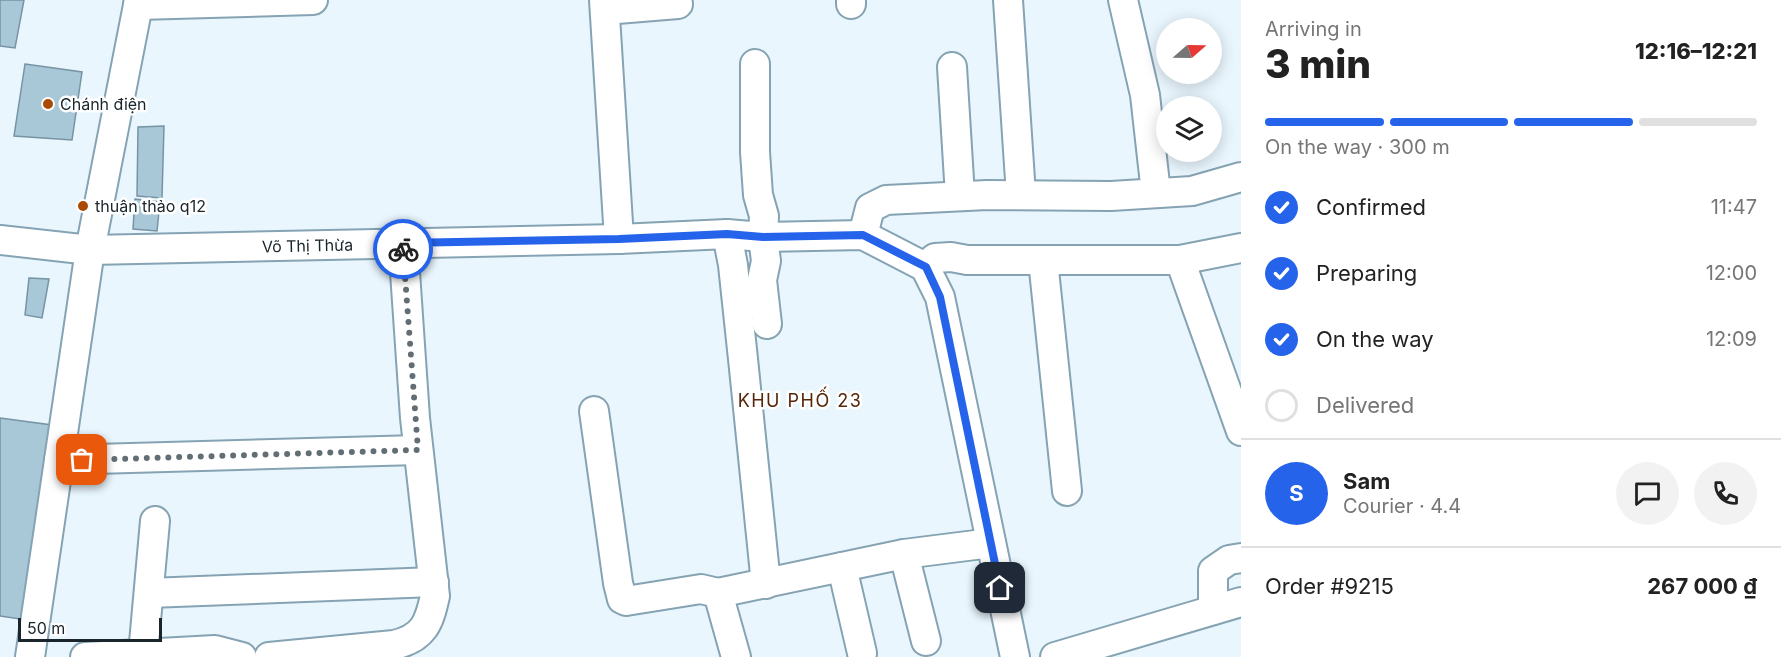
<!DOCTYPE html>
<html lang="en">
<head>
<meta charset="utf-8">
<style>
	body { margin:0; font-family:Inter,sans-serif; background:#f2f2f2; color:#222; height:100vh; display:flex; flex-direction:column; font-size:22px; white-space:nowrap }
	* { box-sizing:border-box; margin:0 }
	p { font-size:20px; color:#767676 }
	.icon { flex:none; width:33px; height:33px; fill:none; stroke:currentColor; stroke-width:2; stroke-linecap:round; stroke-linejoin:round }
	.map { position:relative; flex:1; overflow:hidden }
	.drawer { display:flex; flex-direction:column; background:#fff; width:540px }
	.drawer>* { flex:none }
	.needle { width:39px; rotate:70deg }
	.controls { position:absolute; left:1156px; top:18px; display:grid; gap:12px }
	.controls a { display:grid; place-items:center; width:66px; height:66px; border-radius:50%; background:#fff; box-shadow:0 3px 15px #0003; font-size:30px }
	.scale { position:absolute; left:18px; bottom:15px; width:144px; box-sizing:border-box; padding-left:6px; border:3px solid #19252b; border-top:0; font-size:16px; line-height:21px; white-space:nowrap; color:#19252b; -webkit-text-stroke:4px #fff; paint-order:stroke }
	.pin { position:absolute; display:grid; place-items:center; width:51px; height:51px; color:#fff; margin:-26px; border-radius:12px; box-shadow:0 3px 9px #0006 }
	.courier { position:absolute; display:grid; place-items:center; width:60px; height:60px; margin:-30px; border:4px solid #2563eb; border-radius:50%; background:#fff; color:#222; box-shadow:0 2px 8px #0007 }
	.head em { font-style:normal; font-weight:800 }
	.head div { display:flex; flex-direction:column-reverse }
	.head { display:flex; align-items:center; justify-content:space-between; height:102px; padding:0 24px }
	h1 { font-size:39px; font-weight:800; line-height:45px }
	.bar { display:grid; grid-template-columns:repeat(4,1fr); gap:9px 6px; align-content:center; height:72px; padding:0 24px }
	.bar i { height:8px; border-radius:4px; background:#e0e0e0 }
	.bar .active { background:#2563eb }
	.bar p { grid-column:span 4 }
	.line { display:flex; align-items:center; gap:15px; padding:0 24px; border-top:2px solid #e0e0e0 }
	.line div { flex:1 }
	.round { display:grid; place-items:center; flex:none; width:63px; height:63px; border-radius:32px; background:#f2f2f2 }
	ol { padding:0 24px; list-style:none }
	li { display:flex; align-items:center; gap:18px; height:66px }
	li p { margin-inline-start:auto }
	li .icon { padding:6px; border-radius:50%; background:#2563eb; color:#fff; stroke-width:4 }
	li:last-child { color:#767676 }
	li i { width:33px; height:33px; border:3px solid #e0e0e0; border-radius:50% }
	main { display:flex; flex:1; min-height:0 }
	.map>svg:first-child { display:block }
	.building { fill:#a8c7d7; stroke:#7794a4; stroke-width:1.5 }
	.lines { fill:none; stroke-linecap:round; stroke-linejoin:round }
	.minor-casing { stroke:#85a3b3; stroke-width:32 }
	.minor { stroke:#fff; stroke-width:28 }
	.done { stroke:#626e74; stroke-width:6; stroke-dasharray:0 10.8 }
	.route { stroke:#2563eb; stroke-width:8 }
	.poi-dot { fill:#ab4a02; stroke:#fff; stroke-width:2 }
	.labels { text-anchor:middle; stroke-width:5; stroke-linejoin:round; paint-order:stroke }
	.poi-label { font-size:16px; fill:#19252b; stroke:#fff; text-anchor:start }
	.street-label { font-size:16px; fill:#19252b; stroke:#fff }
	.neighbourhood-label { font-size:18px; letter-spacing:1.5px; fill:#55260a; stroke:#fff }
</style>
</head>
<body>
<main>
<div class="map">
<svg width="1241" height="657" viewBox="0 0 1241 657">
	<rect width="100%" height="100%" fill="#e9f6fd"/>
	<g class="building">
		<path d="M 0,0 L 24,0 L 15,48 L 0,46 Z"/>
		<path d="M 25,64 L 82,72 L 72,140 L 14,136 Z"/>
		<path d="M 164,126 L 162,198 L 137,196 L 138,127 Z"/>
		<path d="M 135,199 L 160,202 L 157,231 L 133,229 Z"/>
		<path d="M 29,278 L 49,279 L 42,318 L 25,315 Z"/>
		<path d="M 0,418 L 52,425 L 27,620 L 0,616 Z"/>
	</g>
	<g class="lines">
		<g class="minor-casing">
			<g id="minor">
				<path d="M 604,0 L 619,239"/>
				<path d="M 851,0 L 851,4"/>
				<path d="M 1008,0 L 1021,195"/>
				<path d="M 1123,0 L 1145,95 L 1156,193"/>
				<path d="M 138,5 L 313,0"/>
				<path d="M 605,10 L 678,4"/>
				<path d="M 755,64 L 755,152 L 758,195 L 764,216 L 763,237 L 766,261 L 762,280 L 767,324"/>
				<path d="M 952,67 L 960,196"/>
				<path d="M 727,234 L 733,265 L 743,359 L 766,584"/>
				<path d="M 863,235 L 870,208 L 886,200 L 987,195 L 1111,196 L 1192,191 L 1241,177"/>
				<path id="s1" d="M 0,240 L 90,250 L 619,239 L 727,234 L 763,237 L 863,235 L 925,267 L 940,297 L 1015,657"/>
				<path d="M 1043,260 L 1067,491"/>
				<path d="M 1180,260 L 1241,431"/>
				<path d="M 925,267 L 935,258 L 951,257 L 967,260 L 1180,260 L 1241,248"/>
				<path d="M 594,411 L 618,583 L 622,599 L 626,601 L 701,589 L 718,593"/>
				<path d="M 59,460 L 418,450"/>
				<path d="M 904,554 L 926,641"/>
				<path d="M 842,567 L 862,653"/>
				<path d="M 149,593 L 434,582"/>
				<path d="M 1213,610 L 1213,571 L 1229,560 L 1241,558"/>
				<path d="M 143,654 L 155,521"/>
				<path d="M 30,657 L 90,250 L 139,0"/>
				<path d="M 85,657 L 215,650 L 242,657"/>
				<path d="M 269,657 L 394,645 C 424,638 429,623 435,596 L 415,418 L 403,243"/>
				<path d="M 736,657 L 718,593 L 904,554 L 991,543"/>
				<path d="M 1055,657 L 1241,602"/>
			</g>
		</g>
		<use href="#minor" class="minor"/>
	</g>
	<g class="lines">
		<path class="done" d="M 82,460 L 418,450 L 403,249"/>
		<path class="route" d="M 403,249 L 403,243 L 619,239 L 727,234 L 763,237 L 863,235 L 926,267 L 940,297 L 1000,588"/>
	</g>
	<g class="poi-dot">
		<circle cx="48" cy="104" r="6"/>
		<circle cx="83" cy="206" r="6"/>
	</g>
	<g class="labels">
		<g class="poi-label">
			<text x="60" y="110">Chánh điện</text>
			<text x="95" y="212">thuận thảo q12</text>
		</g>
		<g class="street-label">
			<text dy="6" stroke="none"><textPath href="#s1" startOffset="308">Võ Thị Thừa</textPath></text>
		</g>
		<g class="neighbourhood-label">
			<text x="800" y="407">KHU PHỐ 23</text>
		</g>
	</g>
</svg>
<div class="controls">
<a><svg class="needle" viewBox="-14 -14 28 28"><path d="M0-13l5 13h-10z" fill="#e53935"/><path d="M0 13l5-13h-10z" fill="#767676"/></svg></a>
<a><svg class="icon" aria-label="layers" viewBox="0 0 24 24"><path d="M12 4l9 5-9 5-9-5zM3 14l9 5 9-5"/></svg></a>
</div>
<div class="scale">50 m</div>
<div class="pin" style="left:82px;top:460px;background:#ea580c"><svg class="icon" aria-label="bag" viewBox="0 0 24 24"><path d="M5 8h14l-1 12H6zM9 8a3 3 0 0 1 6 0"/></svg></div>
<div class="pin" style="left:1000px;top:588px;background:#1f2937"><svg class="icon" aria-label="home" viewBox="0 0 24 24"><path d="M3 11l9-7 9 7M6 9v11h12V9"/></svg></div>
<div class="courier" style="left:403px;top:249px"><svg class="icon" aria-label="bike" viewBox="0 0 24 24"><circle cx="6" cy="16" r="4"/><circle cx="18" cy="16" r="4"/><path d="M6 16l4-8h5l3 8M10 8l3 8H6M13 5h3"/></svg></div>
</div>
<section class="drawer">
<div class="head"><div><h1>3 min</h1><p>Arriving in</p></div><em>12:16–12:21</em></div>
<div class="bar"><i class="active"></i><i class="active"></i><i class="active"></i><i></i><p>On the way · 300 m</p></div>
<ol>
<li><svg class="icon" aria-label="check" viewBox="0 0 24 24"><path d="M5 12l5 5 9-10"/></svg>Confirmed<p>11:47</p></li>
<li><svg class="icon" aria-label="check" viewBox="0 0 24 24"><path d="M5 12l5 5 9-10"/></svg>Preparing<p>12:00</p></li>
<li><svg class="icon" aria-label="check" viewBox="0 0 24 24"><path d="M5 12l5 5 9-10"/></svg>On the way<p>12:09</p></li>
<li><i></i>Delivered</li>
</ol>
<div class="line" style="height:108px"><b class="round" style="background:#2563eb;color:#fff">S</b><div><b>Sam</b><p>Courier · 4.4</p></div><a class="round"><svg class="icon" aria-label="chat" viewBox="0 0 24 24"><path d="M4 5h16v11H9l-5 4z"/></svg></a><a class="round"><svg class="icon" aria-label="phone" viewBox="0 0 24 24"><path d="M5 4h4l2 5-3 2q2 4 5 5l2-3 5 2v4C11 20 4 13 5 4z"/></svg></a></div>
<div class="line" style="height:78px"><div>Order #9215</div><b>267 000 ₫</b></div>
</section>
</main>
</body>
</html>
